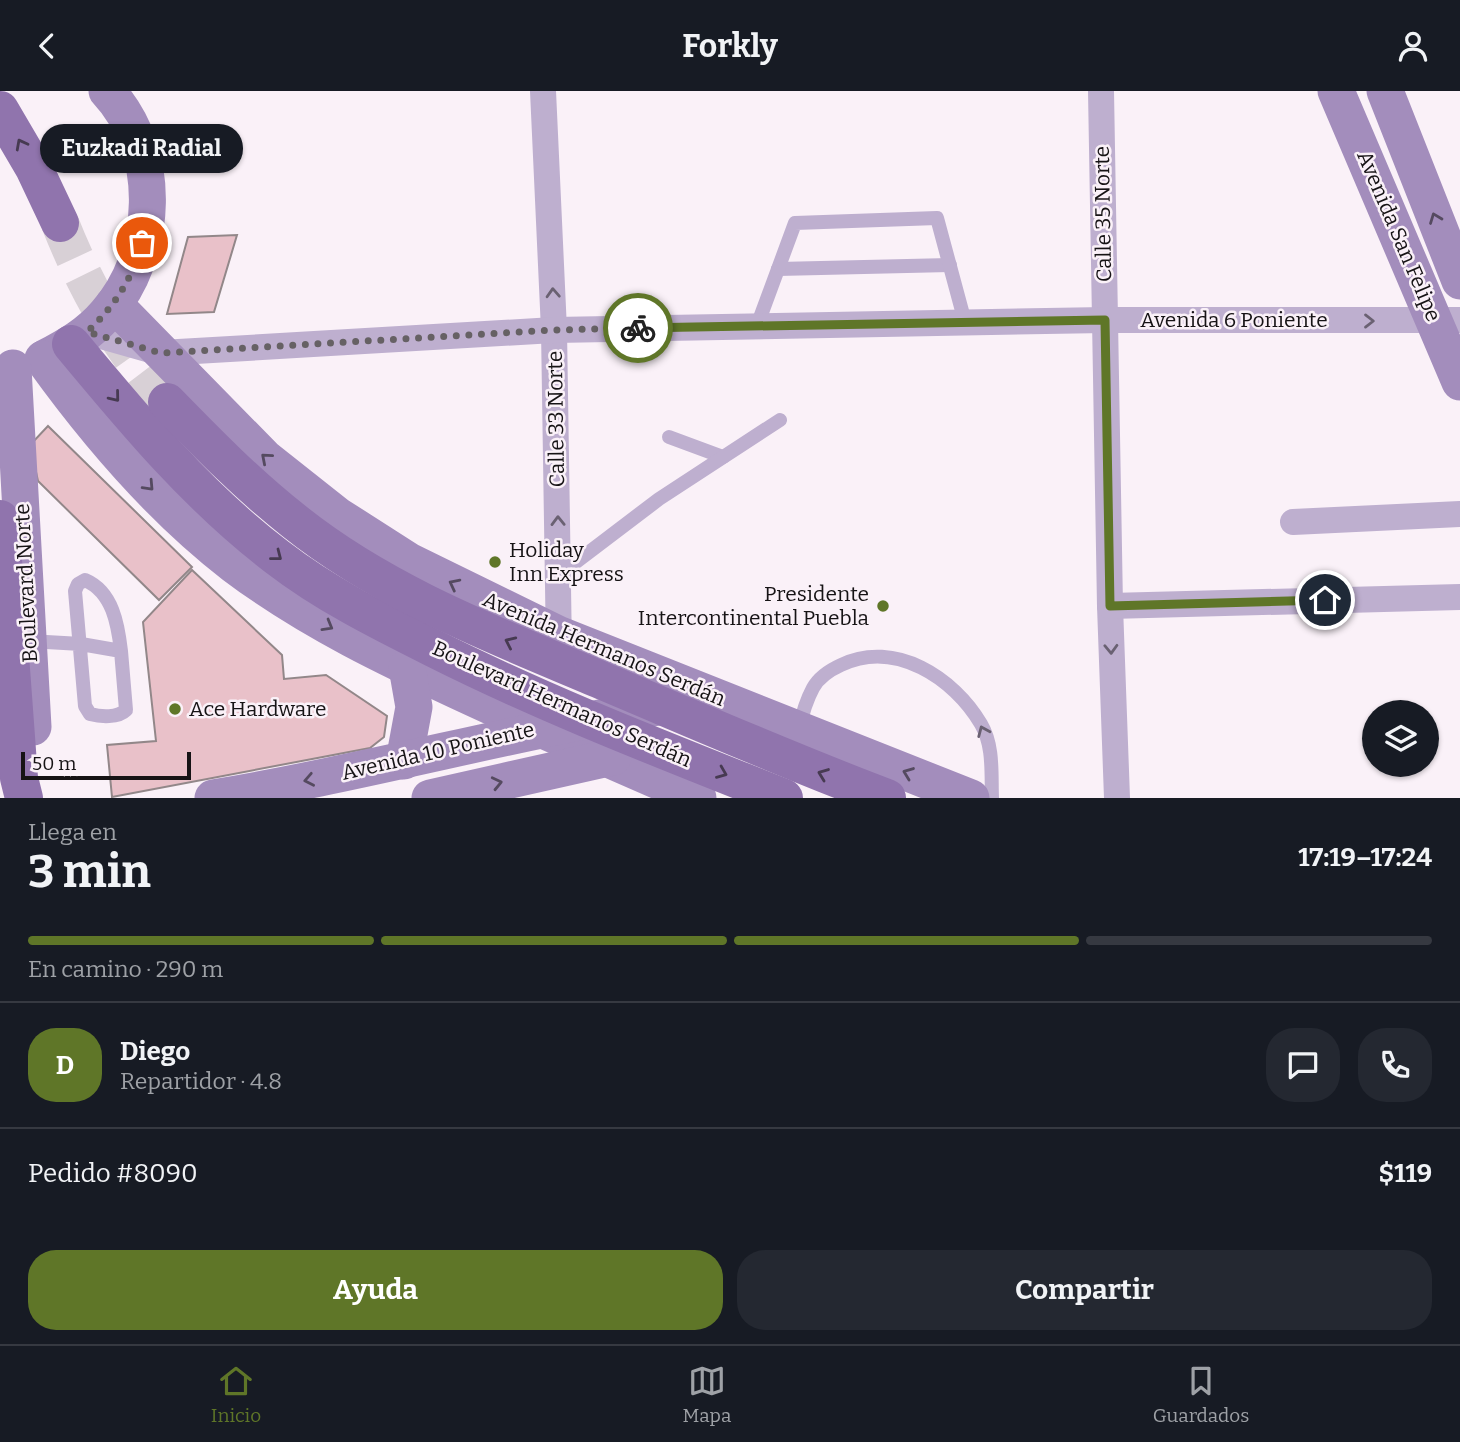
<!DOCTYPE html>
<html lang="es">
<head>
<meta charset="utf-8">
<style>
	body { margin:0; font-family:Bitter,serif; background:#242831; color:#f1f3f6; height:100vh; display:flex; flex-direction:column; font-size:26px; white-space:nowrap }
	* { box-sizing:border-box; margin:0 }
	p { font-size:23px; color:#9ea1a6 }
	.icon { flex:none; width:38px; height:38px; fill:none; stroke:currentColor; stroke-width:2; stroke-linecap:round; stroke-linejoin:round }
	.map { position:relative; height:707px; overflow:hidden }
	.drawer { display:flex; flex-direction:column; background:#171b24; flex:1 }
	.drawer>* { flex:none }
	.tools { position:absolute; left:1362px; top:609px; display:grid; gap:14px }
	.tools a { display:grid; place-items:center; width:77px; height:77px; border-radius:50%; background:#171b24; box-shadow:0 2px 5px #0004; font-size:35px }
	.scale { position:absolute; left:21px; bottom:18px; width:170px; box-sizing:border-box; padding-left:7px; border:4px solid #161315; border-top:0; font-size:19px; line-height:24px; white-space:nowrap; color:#161315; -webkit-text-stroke:5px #faf1f8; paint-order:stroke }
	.pin { position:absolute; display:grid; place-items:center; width:60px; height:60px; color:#fff; margin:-30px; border:4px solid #fff; border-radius:50%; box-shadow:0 2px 7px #0007 }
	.courier { position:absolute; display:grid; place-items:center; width:70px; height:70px; margin:-35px; border:5px solid #5f7628; border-radius:50%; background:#fff; color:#222; box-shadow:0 2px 9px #0007 }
	.bubble { position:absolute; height:49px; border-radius:24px; background:#171b24; box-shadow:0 2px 5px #0004; font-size:23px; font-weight:700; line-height:49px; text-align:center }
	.summary em { font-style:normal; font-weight:700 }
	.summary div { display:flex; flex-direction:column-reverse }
	.summary { display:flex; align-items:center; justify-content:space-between; height:119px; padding:0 28px }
	h1 { font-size:46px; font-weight:700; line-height:52px }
	.bar { display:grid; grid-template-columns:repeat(4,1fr); gap:10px 7px; align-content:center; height:84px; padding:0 28px }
	.bar i { height:9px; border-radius:5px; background:#363941 }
	.bar .active { background:#5f7628 }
	.bar p { grid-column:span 4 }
	.line { display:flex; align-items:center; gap:18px; padding:0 28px; border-top:2px solid #363941 }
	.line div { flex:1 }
	.round { display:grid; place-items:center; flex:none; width:74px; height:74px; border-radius:28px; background:#242831 }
	.primary-button { display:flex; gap:14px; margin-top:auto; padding:14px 28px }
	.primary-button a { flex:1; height:80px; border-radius:28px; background:#5f7628; color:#fff; font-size:28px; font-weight:700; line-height:80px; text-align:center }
	.primary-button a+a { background:#242831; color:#f1f3f6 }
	header { display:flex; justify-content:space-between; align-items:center; height:91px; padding:0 28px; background:#171b24; font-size:32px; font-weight:700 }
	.menu { display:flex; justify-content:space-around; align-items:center; height:98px; border-top:2px solid #363941; background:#171b24; font-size:19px; color:#9ea1a6 }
	.menu a { display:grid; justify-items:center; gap:4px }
	.menu .active { color:#5f7628 }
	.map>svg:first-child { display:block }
	.building { fill:#e9c1c9; stroke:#928789; stroke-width:2 }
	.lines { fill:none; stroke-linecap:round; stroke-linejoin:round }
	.primary-tunnel { stroke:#d8d0d6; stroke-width:38; stroke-dasharray:38 19; stroke-linecap:butt }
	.lane { stroke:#beafcf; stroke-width:14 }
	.street { stroke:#beafcf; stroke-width:26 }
	.secondary { stroke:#a38dbc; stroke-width:37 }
	.primary { stroke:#9074ad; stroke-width:38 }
	.oneway { stroke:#473a52 }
	.oneway2 { stroke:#554a60 }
	.oneway3 { stroke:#6a6172 }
	.done { stroke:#666164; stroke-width:7; stroke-dasharray:0 12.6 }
	.route { stroke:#5f7628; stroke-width:9 }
	.poi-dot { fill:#5f7628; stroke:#faf1f8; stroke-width:2.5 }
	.labels { text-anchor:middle; stroke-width:5; stroke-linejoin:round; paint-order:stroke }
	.street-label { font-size:21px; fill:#161315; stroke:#faf1f8 }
	.poi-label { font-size:21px; fill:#161315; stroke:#faf1f8; text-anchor:start }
</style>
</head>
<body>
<header><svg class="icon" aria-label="back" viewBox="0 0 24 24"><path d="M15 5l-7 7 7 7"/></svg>Forkly<svg class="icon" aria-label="person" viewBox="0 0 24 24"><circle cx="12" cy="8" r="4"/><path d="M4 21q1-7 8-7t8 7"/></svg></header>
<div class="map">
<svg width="1460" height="707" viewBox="0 0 1460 707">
	<rect width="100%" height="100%" fill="#faf1f8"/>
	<g class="building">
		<path d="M 237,144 L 214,221 L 167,223 L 188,146 Z"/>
		<path d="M 48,335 L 192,476 L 159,509 L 38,390 L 30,354 Z"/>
		<path d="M 192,479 L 282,564 L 284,588 L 326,584 L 387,625 L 384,646 L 370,657 L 112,706 L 107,654 L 156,650 L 143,531 Z"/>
	</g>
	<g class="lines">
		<path class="primary-tunnel" d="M 60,132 C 86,198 120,257 167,311"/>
		<g class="lane">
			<path d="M 778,178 L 950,174"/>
			<path d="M 757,235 L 795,132 L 937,127 L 965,231"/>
			<path d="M 669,346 L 723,366"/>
			<path d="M 559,484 L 659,408 L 780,329"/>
			<path d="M 29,550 L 81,553 L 121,560 L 126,619 C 118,627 101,626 90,623 L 85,615 L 75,500 L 78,493 L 85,489 C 113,501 118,534 121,560"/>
			<path d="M 799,638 C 802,624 806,610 813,597 C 819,586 830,579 841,574 C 895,548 954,587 981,633 C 994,655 991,683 992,707"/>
		</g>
		<g class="street">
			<path d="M 543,0 L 554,239 L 559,559"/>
			<path d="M 1101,0 L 1110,515 L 1117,707"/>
			<path d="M 87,241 L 161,262 L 554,239 L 1105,229 L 1460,229"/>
			<path d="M 1293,431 L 1460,423"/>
			<path d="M 1110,515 L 1460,506"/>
		</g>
		<g class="secondary">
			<path d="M 1336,0 L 1460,291"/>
			<path d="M 1385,0 L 1460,190"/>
			<path d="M 114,213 L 265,367 L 337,424 L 409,470 L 560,544 L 971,707"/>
			<path d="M 45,267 C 68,255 89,243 106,223 C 159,163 163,60 107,0"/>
			<path d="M 43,268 C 97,343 160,417 234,474 C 308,530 391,569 475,608 C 549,642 623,675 698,707"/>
			<path d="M 13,277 L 33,636"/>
			<path d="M 404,670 L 414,616 L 407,576"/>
			<path d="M 213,707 C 364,682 512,641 664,615"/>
			<path d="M 430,707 L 613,666"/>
		</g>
		<g class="primary">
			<path d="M 0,19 L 34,77 L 60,132"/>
			<path d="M 71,253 C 134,329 198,406 277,466 C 325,503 379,530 433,557 C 546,614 666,660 784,707"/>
			<path d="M 167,311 C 207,352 248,394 294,430 C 385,503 497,545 603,590 C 698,630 791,671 887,707"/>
			<path d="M 0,428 L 19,687 L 24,707"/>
		</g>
	</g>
	<defs><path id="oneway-chevron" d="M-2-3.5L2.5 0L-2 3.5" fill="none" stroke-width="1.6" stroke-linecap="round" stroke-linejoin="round" transform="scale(1.75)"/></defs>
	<g class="oneway">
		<use href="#oneway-chevron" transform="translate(21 53) rotate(-118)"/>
		<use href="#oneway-chevron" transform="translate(115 306) rotate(51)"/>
		<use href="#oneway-chevron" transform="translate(277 465) rotate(38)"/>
		<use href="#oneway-chevron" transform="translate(510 551) rotate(-155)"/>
		<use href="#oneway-chevron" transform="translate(722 682) rotate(22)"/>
		<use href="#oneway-chevron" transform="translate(823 683) rotate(-159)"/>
	</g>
	<g class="oneway2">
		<use href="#oneway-chevron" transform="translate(1435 127) rotate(-111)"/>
		<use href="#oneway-chevron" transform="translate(266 367) rotate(-139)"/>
		<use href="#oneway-chevron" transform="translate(149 395) rotate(47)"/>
		<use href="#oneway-chevron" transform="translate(454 493) rotate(-153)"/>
		<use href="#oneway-chevron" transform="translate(328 535) rotate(30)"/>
		<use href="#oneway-chevron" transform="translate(908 682) rotate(-159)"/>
		<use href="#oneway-chevron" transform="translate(309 689) rotate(169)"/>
		<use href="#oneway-chevron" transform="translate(497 692) rotate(-13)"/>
	</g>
	<g class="oneway3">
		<use href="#oneway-chevron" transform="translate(553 202) rotate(-93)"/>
		<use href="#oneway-chevron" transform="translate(1369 230)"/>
		<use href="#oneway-chevron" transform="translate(558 430) rotate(-91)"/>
		<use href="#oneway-chevron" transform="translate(1111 558) rotate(88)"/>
		<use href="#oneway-chevron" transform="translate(983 640) rotate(-113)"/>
	</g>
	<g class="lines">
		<path class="done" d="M 142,152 C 133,187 114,216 87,241 L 161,262 L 554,239 L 638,237"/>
		<path class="route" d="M 638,237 L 1105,229 L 1110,515 L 1325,509"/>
	</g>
	<g class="poi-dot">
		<circle cx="495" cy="471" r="7"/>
		<circle cx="883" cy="515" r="7"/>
		<circle cx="175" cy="618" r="7"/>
	</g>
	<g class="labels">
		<g class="street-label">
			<text transform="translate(1103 123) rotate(-91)" y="7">Calle 35 Norte</text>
			<text transform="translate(1399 145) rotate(67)" y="7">Avenida San Felipe</text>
			<text x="1234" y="236">Avenida 6 Poniente</text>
			<text transform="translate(556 328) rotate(-91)" y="7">Calle 33 Norte</text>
			<text transform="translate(26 492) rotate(-93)" y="7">Boulevard Norte</text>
			<text transform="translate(604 558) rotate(23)" y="7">Avenida Hermanos Serdán</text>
			<text transform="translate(562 613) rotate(24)" y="7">Boulevard Hermanos Serdán</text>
			<text transform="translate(438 660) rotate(-13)" y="7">Avenida 10 Poniente</text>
		</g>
		<g class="poi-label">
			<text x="509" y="466">Holiday<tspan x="509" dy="24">Inn Express</tspan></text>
			<text x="869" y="510" text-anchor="end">Presidente<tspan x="869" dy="24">Intercontinental Puebla</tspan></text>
			<text x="189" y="625">Ace Hardware</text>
		</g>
	</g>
</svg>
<div class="tools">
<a><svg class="icon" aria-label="layers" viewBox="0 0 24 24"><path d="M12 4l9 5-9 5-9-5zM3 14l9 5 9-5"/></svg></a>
</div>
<div class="scale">50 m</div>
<div class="pin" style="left:142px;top:152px;background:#ea580c"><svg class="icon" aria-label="bag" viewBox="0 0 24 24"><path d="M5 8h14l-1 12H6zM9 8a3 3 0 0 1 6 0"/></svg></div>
<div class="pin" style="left:1325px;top:509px;background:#1f2937"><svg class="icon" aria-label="home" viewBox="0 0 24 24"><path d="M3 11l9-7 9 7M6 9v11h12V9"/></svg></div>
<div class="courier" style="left:638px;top:237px"><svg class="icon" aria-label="bike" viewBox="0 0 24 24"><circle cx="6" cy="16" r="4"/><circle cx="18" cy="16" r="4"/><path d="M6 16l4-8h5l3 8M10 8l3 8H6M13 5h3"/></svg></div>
<div class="bubble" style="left:40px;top:33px;width:203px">Euzkadi Radial</div>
</div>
<section class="drawer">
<div class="summary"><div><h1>3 min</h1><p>Llega en</p></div><em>17:19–17:24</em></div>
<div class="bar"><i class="active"></i><i class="active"></i><i class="active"></i><i></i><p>En camino · 290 m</p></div>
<div class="line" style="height:126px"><b class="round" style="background:#5f7628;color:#fff">D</b><div><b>Diego</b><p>Repartidor · 4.8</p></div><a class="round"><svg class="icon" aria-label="chat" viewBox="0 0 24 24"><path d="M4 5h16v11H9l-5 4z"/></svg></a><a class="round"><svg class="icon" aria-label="phone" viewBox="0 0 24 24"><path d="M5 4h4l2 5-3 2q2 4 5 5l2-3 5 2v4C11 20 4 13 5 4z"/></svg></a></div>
<div class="line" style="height:91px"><div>Pedido #8090</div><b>$119</b></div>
<div class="primary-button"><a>Ayuda</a><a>Compartir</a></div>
</section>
<nav class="menu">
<a class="active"><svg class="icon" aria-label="home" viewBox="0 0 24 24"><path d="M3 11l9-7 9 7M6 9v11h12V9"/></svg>Inicio</a>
<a><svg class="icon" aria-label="map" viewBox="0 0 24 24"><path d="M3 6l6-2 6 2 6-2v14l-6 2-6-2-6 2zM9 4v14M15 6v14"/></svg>Mapa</a>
<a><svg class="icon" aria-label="saved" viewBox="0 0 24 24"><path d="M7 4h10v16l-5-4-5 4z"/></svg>Guardados</a>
</nav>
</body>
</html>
